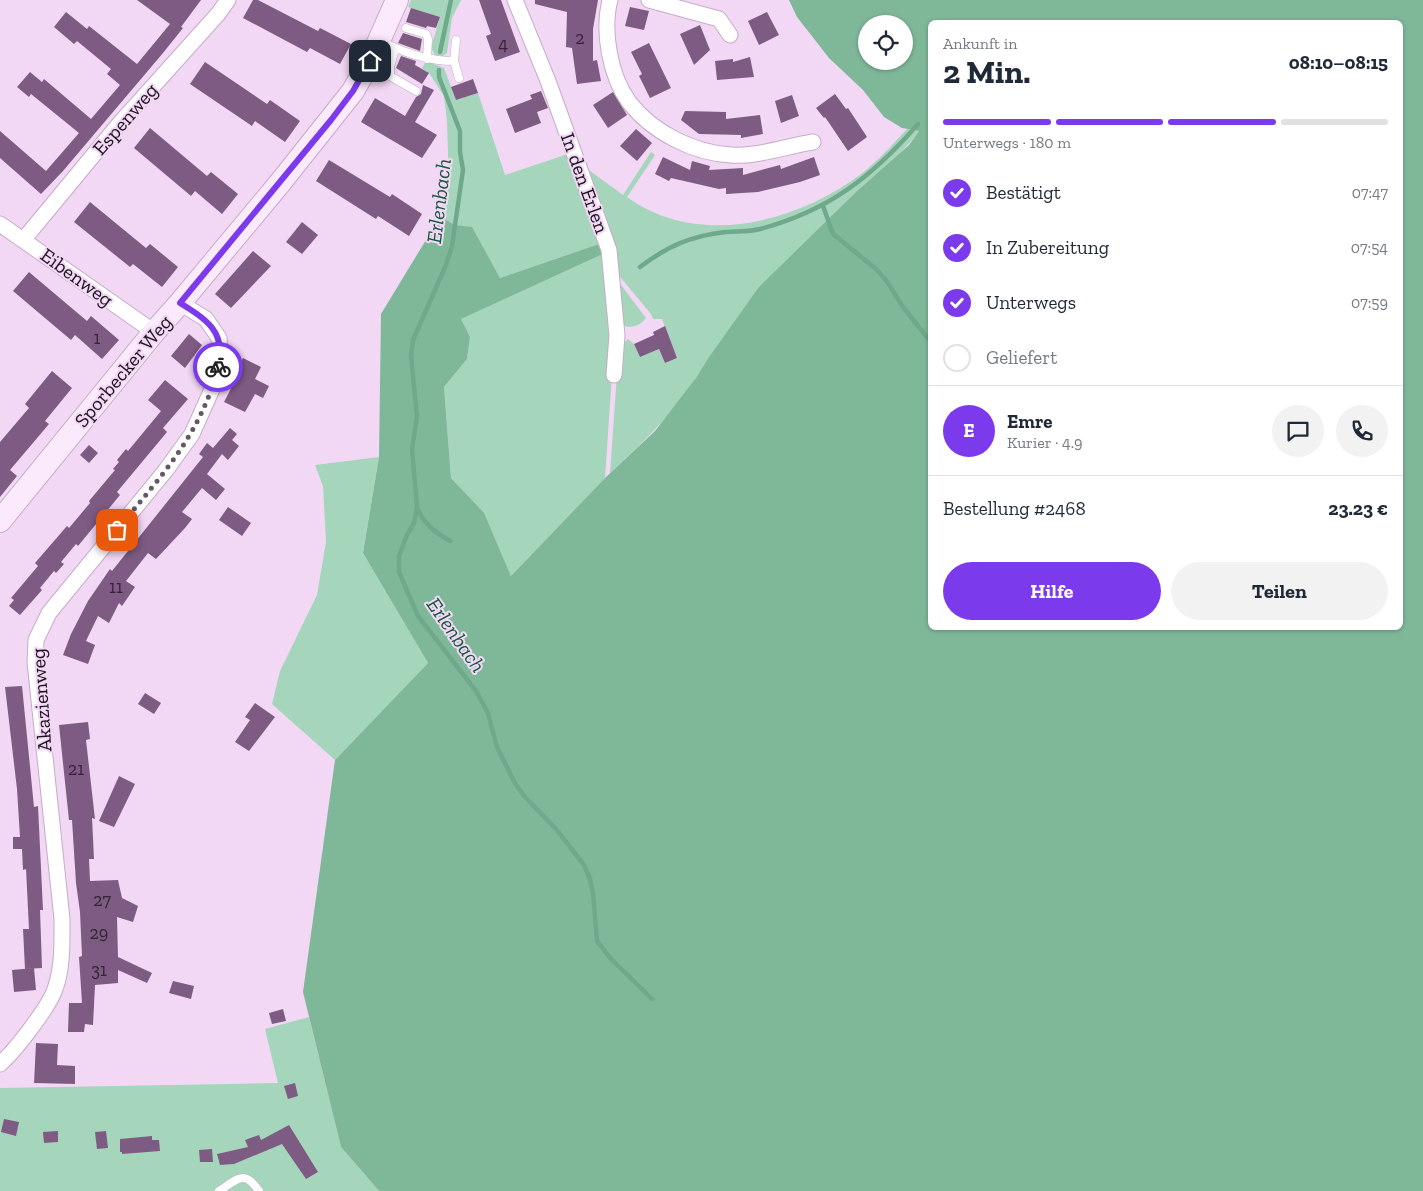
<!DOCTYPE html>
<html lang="de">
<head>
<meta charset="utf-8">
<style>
	body { margin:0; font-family:"Zilla Slab",serif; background:#f2f2f3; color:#1f2937; height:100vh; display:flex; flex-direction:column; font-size:19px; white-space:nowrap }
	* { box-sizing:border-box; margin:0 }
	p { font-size:16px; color:#747a83 }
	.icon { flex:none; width:28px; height:28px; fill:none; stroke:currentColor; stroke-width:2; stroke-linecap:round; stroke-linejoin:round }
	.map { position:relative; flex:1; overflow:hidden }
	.details { position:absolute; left:928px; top:20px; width:475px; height:610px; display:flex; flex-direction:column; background:#fff; border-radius:8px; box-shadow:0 1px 4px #0004 }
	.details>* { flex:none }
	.fabs { position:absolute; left:858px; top:15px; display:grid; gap:10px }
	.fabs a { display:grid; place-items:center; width:55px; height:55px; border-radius:50%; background:#fff; box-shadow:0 1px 4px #0004; font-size:25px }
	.pin { position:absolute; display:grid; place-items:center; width:42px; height:42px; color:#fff; margin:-21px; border-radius:10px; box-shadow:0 2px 8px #0006 }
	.courier { position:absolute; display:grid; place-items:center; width:50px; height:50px; margin:-25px; border:4px solid #7c3aed; border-radius:50%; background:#fff; color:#222; box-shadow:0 1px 6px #0007 }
	.overview em { font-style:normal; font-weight:700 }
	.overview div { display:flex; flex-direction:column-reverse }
	.overview { display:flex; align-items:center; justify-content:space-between; height:85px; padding:0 15px }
	h1 { font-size:32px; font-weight:700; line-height:38px }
	.bar { display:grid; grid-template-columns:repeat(4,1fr); gap:8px 5px; align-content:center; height:60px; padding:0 15px }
	.bar i { height:6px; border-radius:4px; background:#e0e1e3 }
	.bar .active { background:#7c3aed }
	.bar p { grid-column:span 4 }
	.line { display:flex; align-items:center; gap:12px; padding:0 15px; border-top:1px solid #e0e1e3 }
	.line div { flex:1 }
	.round { display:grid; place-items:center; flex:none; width:52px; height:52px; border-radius:26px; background:#f2f2f3 }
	ol { padding:0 15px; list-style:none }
	li { display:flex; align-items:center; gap:15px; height:55px }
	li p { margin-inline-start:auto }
	li .icon { padding:5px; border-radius:50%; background:#7c3aed; color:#fff; stroke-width:4 }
	li:last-child { color:#747a83 }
	li i { width:28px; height:28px; border:2px solid #e0e1e3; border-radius:50% }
	.action { display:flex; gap:10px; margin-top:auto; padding:10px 15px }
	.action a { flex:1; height:58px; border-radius:30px; background:#7c3aed; color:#fff; font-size:20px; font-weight:700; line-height:58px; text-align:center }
	.action a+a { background:#f2f2f3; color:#1f2937 }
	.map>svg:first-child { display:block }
	.green { fill:#a5d6bb }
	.forest { fill:#7fb799; fill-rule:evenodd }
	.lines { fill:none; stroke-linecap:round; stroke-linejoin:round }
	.stream { stroke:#70a88b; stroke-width:4.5 }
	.building { fill:#7e5b83 }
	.lane-casing { stroke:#c5acc8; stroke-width:9 }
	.street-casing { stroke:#c5acc8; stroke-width:17 }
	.secondary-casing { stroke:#c5acc8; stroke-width:24 }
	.lane { stroke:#fff; stroke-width:8 }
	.street { stroke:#fff; stroke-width:15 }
	.secondary { stroke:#faeafc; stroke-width:22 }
	.done { stroke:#665768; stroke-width:5; stroke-dasharray:0 9 }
	.route { stroke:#7c3aed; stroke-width:6 }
	.labels { text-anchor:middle; stroke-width:4; stroke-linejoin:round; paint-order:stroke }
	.number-label { font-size:18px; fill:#342436 }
	.street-label { font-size:20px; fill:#1b121c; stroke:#f2d8f5 }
	.water-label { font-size:21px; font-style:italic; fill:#15593c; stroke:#f2d8f5 }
</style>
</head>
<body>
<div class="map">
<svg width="1423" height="1191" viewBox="0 0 1423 1191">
	<rect width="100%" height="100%" fill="#f2d8f5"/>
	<g class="green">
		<path d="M 411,0 L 461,0 L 452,18 L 447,53 L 443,56 L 435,55 L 431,48 L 440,17 L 408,7 Z"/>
		<path d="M 426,61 L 444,68 L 456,100 L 478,93 L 505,175 L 568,154 L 602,243 L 500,278 L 472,228 L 455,225 L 439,216 L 449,186 L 447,121 L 444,96 L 429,73 L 422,68 Z"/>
		<path d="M 907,129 L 919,131 C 898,160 867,179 843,205 C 796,255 752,308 707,360 C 681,406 648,438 610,473 L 618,360 L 621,346 L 628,339 L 634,344 L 640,357 L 659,349 L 665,363 L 677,358 L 662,319 L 653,319 L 651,314 L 616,272 L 586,168 L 623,195 L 651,152 L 655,155 L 627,197 C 698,249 797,222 861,174 C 878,161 893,144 907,129 Z"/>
		<path d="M 605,253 L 613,359 L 605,478 L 511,576 L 484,514 L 451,478 L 444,387 L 467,359 L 470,337 L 460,319 Z"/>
		<path d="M 615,277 L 646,318 C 640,326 631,329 622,325 Z"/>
		<path d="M 379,457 L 363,553 L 428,663 L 335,760 L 272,704 L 280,671 L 317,595 L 326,542 L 323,486 L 315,465 Z"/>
		<path d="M 309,1017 L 341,1147 L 379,1191 L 0,1191 L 0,1088 L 278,1083 L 265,1029 Z"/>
	</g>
	<path class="forest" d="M 789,0 L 1423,0 L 1423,1191 L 379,1191 L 341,1147 L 303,992 L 335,760 L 428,663 L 363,553 L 379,457 L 381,314 L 432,230 L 439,216 L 455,225 L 472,227 L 500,278 L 602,243 L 605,253 L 461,319 L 470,337 L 467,359 L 444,387 L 451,478 L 484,513 L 511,576 L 605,478 L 655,431 L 696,378 L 707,360 L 759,287 L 857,191 L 909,145 L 919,131 L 902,128 L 884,117 L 863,90 L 829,58 L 797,17 ZM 930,22 L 1400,22 L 1400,628 L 930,628 ZM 866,24 L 904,24 L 904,61 L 866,61 Z"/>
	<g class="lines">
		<g class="stream">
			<path d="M 440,52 L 451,0"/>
			<path d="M 439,70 L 439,77 L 460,131 L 460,152 L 463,170 L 452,246 L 446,265 L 413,340 L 411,356 L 417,417 L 412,449 L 417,507 L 414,523 L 407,535 L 399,556 L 399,572 L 418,616 L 476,691 L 488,713 L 497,747 L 515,783 L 524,796 L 556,829 L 584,865 L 590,879 L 593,893 L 597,941 L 611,959 L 652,999"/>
			<path d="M 823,206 L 833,234 L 876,269 L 886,280 L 903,307 L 930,341"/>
			<path d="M 640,267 C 668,246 690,236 726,232 C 737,231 749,232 760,229 C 828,211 872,177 918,124"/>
			<path d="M 417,507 C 423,524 435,532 450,541"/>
		</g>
	</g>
	<g class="building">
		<path d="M 137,0 L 201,0 L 181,27 L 183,28 L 163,53 L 63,171 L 41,194 L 0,158 L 0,131 L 46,171 L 79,133 L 31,94 L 29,97 L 17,87 L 30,72 L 42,82 L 44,79 L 91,119 L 120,85 L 107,74 L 111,69 L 77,41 L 74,44 L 54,27 L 66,12 L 87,29 L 89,26 L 137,64 L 170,24 Z"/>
		<path d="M 253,0 L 258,0 L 318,31 L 320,28 L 351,44 L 340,64 L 310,48 L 307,52 L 243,18 Z"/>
		<path d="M 479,0 L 501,0 L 520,52 L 495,61 L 486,36 L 491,34 Z"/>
		<path d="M 535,0 L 598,0 L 593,29 L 593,61 L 597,60 L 601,81 L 577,84 L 572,48 L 566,47 L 567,12 L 535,4 Z"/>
		<path d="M 630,7 L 649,11 L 644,30 L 625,26 Z"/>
		<path d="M 411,8 L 440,17 L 436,28 L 427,26 L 426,28 L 406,22 Z"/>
		<path d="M 767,12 L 779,35 L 759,45 L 748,21 Z"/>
		<path d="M 700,25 L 710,50 L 694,65 L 680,34 Z"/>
		<path d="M 403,33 L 422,39 L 420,51 L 398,43 Z"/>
		<path d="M 649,43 L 671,88 L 650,98 L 639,76 L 642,74 L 631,52 Z"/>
		<path d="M 401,56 L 416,61 L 415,65 L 429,73 L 422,84 L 396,68 Z"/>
		<path d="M 750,57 L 754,77 L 717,80 L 715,61 L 733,59 L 733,62 Z"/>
		<path d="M 205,62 L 267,104 L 270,100 L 300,121 L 285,142 L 255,121 L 252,126 L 190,84 Z"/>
		<path d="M 473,79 L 478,93 L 456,100 L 451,87 Z"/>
		<path d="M 423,85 L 434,90 L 415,122 L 437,135 L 422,158 L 361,122 L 375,98 L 405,116 L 416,97 L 421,94 Z"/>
		<path d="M 541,91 L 548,108 L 537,112 L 541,123 L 515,133 L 506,109 L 532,99 L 530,95 Z"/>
		<path d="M 613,92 L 627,115 L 608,128 L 593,105 Z"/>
		<path d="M 835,94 L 846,109 L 848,108 L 867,137 L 848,151 L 825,117 L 824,118 L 816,108 Z"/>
		<path d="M 792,95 L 799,116 L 781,123 L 775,101 Z"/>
		<path d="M 685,111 L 726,112 L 726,119 L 760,115 L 763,134 L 741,138 L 741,135 L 699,134 L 681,120 Z"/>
		<path d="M 150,128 L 207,176 L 211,172 L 238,194 L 222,214 L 195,191 L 191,196 L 134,148 Z"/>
		<path d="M 636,129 L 652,143 L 637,161 L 620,146 Z"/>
		<path d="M 663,157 L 690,170 L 692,161 L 710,166 L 709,170 L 743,168 L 743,175 L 780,165 L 781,169 L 814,157 L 820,175 L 800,182 L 758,192 L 726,194 L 726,188 L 719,189 L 671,178 L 669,181 L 655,174 Z"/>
		<path d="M 329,160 L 390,197 L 392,194 L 422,214 L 409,236 L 378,216 L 376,219 L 316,181 Z"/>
		<path d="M 90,202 L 146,248 L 150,244 L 178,267 L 162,287 L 133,264 L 130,267 L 74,222 Z"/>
		<path d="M 302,222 L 318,235 L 302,254 L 286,242 Z"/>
		<path d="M 253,251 L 271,266 L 231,308 L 215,294 Z"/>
		<path d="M 29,272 L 87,321 L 91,316 L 119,340 L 102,359 L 75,335 L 71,340 L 13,291 Z"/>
		<path d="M 665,326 L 677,358 L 665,363 L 659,349 L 640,357 L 634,344 L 654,335 L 653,332 Z"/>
		<path d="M 189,334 L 202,345 L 185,368 L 171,356 Z"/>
		<path d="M 243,358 L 261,367 L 255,379 L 269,386 L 263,398 L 255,394 L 245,412 L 224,402 L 240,371 L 237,369 Z"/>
		<path d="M 52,371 L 72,388 L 45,421 L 49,424 L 10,470 L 17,476 L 0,497 L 0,442 L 29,408 L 25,404 Z"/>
		<path d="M 165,380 L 188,399 L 163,428 L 167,432 L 117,492 L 120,495 L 78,546 L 76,544 L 61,562 L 64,564 L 56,573 L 54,571 L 40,588 L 42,590 L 20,615 L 9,606 L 14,600 L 11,598 L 38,566 L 35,563 L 67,526 L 69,528 L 90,503 L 89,501 L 115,470 L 113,469 L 119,462 L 117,460 L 126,449 L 128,451 L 161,411 L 148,400 Z"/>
		<path d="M 230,428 L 237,434 L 232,440 L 239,446 L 228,460 L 222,454 L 207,474 L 225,489 L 216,500 L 202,488 L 182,512 L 192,519 L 185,528 L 156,559 L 148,553 L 126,581 L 135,587 L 122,606 L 119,603 L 109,623 L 98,616 L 86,641 L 95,645 L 88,664 L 63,655 L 71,634 L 88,601 L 110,569 L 112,571 L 203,457 L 199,454 L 207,443 L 213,448 Z"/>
		<path d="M 89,445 L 98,453 L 89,463 L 80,455 Z"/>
		<path d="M 228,507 L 251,523 L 242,536 L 219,520 Z"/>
		<path d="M 22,686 L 34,807 L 38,806 L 43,910 L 40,910 L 42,968 L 25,969 L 23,929 L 29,929 L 26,869 L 23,870 L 22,849 L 13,849 L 13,837 L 20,837 L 17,789 L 5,687 Z"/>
		<path d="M 145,693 L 161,703 L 154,714 L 138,704 Z"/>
		<path d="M 255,703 L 275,717 L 249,751 L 235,742 L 250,720 L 245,717 Z"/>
		<path d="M 88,722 L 90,739 L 86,740 L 95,819 L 92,818 L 94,859 L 89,859 L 90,881 L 118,880 L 122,898 L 138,906 L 133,922 L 117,917 L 118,957 L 152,973 L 147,983 L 118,970 L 118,983 L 95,985 L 93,1025 L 85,1024 L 84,1032 L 68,1032 L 69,1003 L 82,1003 L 79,957 L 82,956 L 80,912 L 76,883 L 72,820 L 69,820 L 59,725 Z"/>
		<path d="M 119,776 L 135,784 L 114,827 L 99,821 Z"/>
		<path d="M 34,968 L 36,990 L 14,992 L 12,970 Z"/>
		<path d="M 173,981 L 194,986 L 191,999 L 169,993 Z"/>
		<path d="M 283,1009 L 286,1021 L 272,1024 L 269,1013 Z"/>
		<path d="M 36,1043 L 58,1044 L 57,1065 L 75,1066 L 75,1084 L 34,1083 Z"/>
		<path d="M 295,1083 L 298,1096 L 288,1099 L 284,1086 Z"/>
		<path d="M 4,1119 L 19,1122 L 16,1136 L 1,1132 Z"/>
		<path d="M 289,1125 L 318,1172 L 306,1179 L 282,1144 L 234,1164 L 220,1165 L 217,1154 L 248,1147 L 245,1140 L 259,1135 L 261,1140 Z"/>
		<path d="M 58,1131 L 58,1142 L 44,1143 L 43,1132 Z"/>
		<path d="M 106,1131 L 108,1148 L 97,1149 L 95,1132 Z"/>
		<path d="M 152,1136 L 152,1140 L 159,1140 L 160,1151 L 122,1154 L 122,1152 L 120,1152 L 120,1139 Z"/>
		<path d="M 212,1149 L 213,1162 L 200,1162 L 199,1150 Z"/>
	</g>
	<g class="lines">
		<g class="lane-casing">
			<g id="lane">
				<path d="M 406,28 L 426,34 L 428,39 L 427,59"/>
				<path d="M 456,40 L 454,61 L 459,78"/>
				<path d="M 381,41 C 404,53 428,61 454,61"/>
				<path d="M 395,49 L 390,67 L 390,76 L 416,91"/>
				<path d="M 219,1191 C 238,1179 244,1169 259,1191"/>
			</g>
		</g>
		<g class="street-casing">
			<g id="street">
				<path d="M 515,0 L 548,81 L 609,250 L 617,335 L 614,375"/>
				<path d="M 610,0 C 602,31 610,76 629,102 C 652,132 693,153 731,155 C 758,157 786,146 813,142"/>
				<path d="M 649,0 L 719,19 L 730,35"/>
				<path d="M 0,224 L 154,332"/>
				<path d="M 24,239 L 120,123 L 218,14 L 228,0"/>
				<path d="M 0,1064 C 15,1051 49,1007 55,989 C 63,967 62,941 62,919 L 35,662 L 36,640 L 49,613 L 166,470 L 192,434 L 213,387 L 220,357 L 219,338 L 206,319 L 180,303"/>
			</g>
		</g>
		<g class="secondary-casing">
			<path id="secondary" d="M 0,521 L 154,332 L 180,303 L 280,183 L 353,91 L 370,61 L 397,0"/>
		</g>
		<use href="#lane" class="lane"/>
		<use href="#street" class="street"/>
		<use href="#secondary" class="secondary"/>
	</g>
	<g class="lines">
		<path class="done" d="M 117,530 C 160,477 201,435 218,367"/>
		<path class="route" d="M 218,367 C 227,332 206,319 180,303 L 331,120 L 353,91 L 370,61"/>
	</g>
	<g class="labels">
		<g class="number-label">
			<text x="580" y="44">2</text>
			<text x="503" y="50">4</text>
			<text x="97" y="344">1</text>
			<text x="116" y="593">11</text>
			<text x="76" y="775">21</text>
			<text x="102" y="906">27</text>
			<text x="99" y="939">29</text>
			<text x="99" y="976">31</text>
		</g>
		<g class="street-label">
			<text transform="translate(125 119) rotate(-49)" y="7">Espenweg</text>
			<text transform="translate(585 183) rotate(70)" y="7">In den Erlen</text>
			<text transform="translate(77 277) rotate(36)" y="7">Eibenweg</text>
			<text transform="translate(123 371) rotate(-50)" y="7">Sporbecker Weg</text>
			<text transform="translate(41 700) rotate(-94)" y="7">Akazienweg</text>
		</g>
		<g class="water-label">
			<text transform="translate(439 201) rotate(-83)" y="7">Erlenbach</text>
			<text transform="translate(456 635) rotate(55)" y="7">Erlenbach</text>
		</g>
	</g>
</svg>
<div class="fabs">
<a><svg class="icon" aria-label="locate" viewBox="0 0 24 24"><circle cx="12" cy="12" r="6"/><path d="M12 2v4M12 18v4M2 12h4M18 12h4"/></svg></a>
</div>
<div class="pin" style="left:117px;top:530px;background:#ea580c"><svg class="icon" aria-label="bag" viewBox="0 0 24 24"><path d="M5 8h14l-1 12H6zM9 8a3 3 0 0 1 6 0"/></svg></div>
<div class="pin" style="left:370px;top:61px;background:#1f2937"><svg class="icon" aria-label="home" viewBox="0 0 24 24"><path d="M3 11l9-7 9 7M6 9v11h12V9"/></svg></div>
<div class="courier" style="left:218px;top:367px"><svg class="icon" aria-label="bike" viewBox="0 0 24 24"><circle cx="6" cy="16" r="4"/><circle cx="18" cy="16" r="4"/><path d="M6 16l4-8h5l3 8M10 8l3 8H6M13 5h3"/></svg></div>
<section class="details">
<div class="overview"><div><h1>2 Min.</h1><p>Ankunft in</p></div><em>08:10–08:15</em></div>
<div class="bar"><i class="active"></i><i class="active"></i><i class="active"></i><i></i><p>Unterwegs · 180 m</p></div>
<ol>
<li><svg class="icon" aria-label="check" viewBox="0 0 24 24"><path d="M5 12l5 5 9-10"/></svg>Bestätigt<p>07:47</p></li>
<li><svg class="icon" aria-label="check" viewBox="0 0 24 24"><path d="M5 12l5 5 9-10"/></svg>In Zubereitung<p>07:54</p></li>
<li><svg class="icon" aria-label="check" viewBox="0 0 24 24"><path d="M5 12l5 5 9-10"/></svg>Unterwegs<p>07:59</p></li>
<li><i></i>Geliefert</li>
</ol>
<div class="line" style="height:90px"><b class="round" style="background:#7c3aed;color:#fff">E</b><div><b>Emre</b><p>Kurier · 4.9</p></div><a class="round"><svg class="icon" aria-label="chat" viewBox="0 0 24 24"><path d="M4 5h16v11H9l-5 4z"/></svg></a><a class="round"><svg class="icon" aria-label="phone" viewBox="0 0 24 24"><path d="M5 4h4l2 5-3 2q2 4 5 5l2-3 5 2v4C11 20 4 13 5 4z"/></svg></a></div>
<div class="line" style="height:65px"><div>Bestellung #2468</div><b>23.23 €</b></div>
<div class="action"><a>Hilfe</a><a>Teilen</a></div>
</section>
</div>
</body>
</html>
